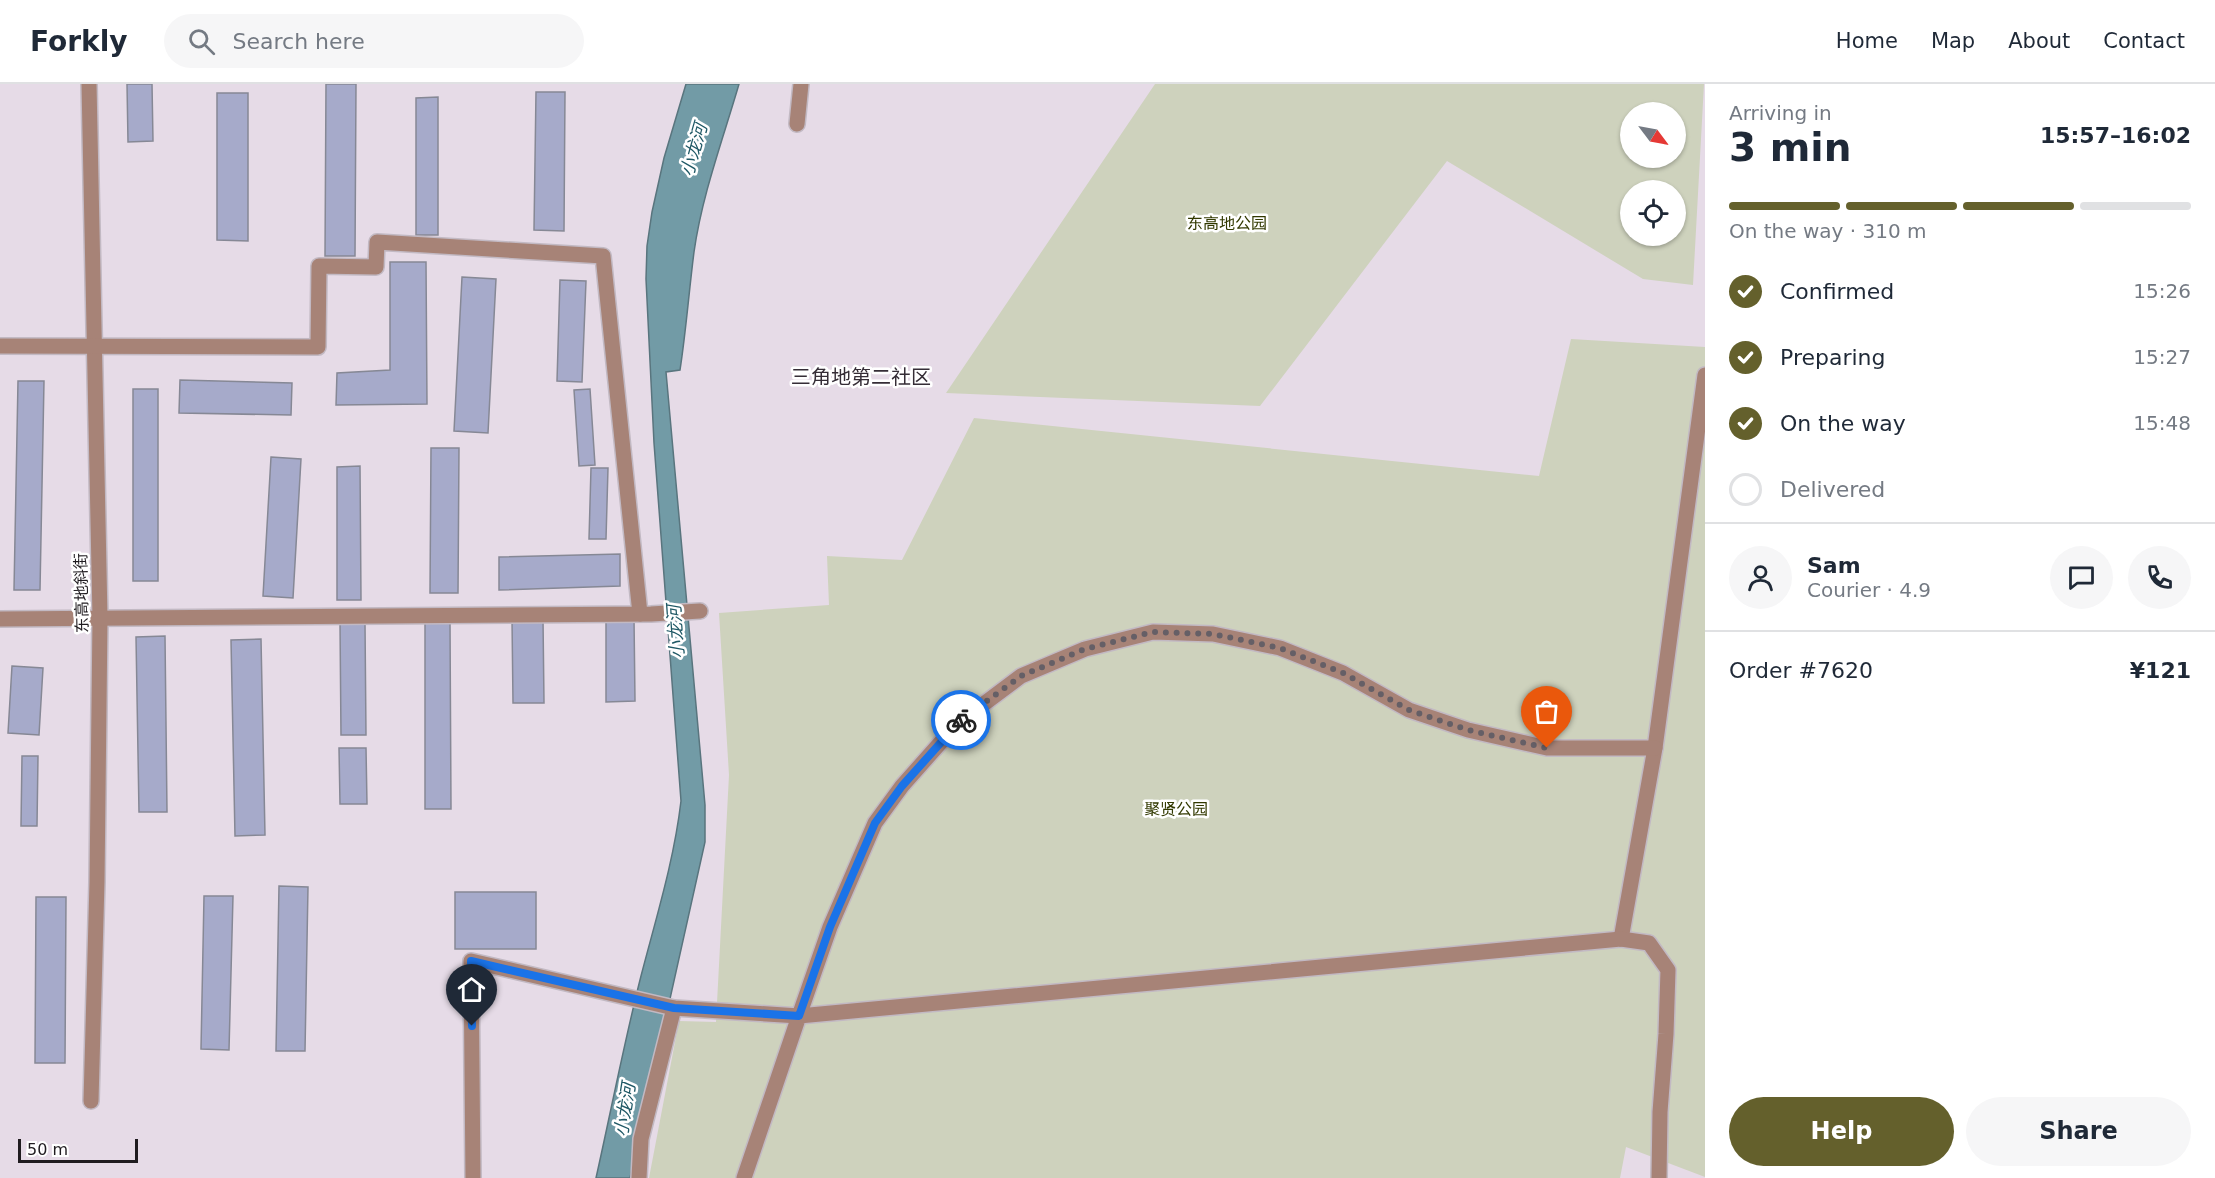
<!DOCTYPE html>
<html lang="en">
<head>
<meta charset="utf-8">
<style>
	body { margin:0; font-family:"DejaVu Sans","Noto Sans SC",sans-serif; background:#f6f6f7; color:#1f2937; height:100vh; display:flex; flex-direction:column; font-size:22px; white-space:nowrap }
	* { box-sizing:border-box; margin:0 }
	p { font-size:20px; color:#747a83 }
	.icon { flex:none; width:33px; height:33px; fill:none; stroke:currentColor; stroke-width:2; stroke-linecap:round; stroke-linejoin:round }
	.map { position:relative; flex:1; overflow:hidden }
	.details { display:flex; flex-direction:column; background:#fff; width:510px }
	.details>* { flex:none }
	.needle { width:39px; rotate:122deg }
	.buttons { position:absolute; left:1620px; top:18px; display:grid; gap:12px }
	.buttons a { display:grid; place-items:center; width:66px; height:66px; border-radius:50%; background:#fff; box-shadow:0 2px 4px #0004; font-size:30px }
	.scale { position:absolute; left:18px; bottom:15px; width:120px; box-sizing:border-box; padding-left:6px; border:3px solid #201c20; border-top:0; font-size:16px; line-height:21px; white-space:nowrap; color:#201c20; -webkit-text-stroke:4px #fff; paint-order:stroke }
	.pin { position:absolute; display:grid; place-items:center; width:51px; height:51px; color:#fff; margin:-62px -26px; border-radius:50% 50% 50% 0; rotate:-45deg; box-shadow:0 0 6px #0007 }
	.pin .icon { rotate:45deg }
	.courier { position:absolute; display:grid; place-items:center; width:60px; height:60px; margin:-30px; border:4px solid #1a73e8; border-radius:50%; background:#fff; color:#222; box-shadow:0 2px 8px #0007 }
	.summary em { font-style:normal; font-weight:600 }
	.summary div { display:flex; flex-direction:column-reverse }
	.summary { display:flex; align-items:center; justify-content:space-between; height:102px; padding:0 24px }
	h1 { font-size:39px; font-weight:600; line-height:45px }
	.bar { display:grid; grid-template-columns:repeat(4,1fr); gap:9px 6px; align-content:center; height:72px; padding:0 24px }
	.bar i { height:8px; border-radius:4px; background:#e0e1e3 }
	.bar .current { background:#64602c }
	.bar p { grid-column:span 4 }
	.line { display:flex; align-items:center; gap:15px; padding:0 24px; border-top:2px solid #e0e1e3 }
	.line div { flex:1 }
	.round { display:grid; place-items:center; flex:none; width:63px; height:63px; border-radius:32px; background:#f6f6f7 }
	ol { padding:0 24px; list-style:none }
	li { display:flex; align-items:center; gap:18px; height:66px }
	li p { margin-inline-start:auto }
	li .icon { padding:6px; border-radius:50%; background:#64602c; color:#fff; stroke-width:4 }
	li:last-child { color:#747a83 }
	li i { width:33px; height:33px; border:3px solid #e0e1e3; border-radius:50% }
	.action { display:flex; gap:12px; margin-top:auto; padding:12px 24px }
	.action a { flex:1; height:69px; border-radius:36px; background:#64602c; color:#fff; font-size:24px; font-weight:600; line-height:69px; text-align:center }
	.action a+a { background:#f6f6f7; color:#1f2937 }
	header { display:flex; align-items:center; gap:36px; box-sizing:border-box; height:84px; padding:0 30px; background:#fff; border-bottom:2px solid #e0e1e3 }
	header strong { font-size:28px }
	nav { display:flex; gap:33px; margin-inline-start:auto; font-size:21px }
	.search { width:420px; height:54px; background:#f6f6f7; display:flex; align-items:center; gap:15px; box-sizing:border-box; padding:0 21px; border-radius:33px; color:#747a83; font-size:22px }
	main { display:flex; flex:1; min-height:0 }
	.map>svg:first-child { display:block }
	.green { fill:#ced2bd; fill-rule:evenodd }
	.water { fill:#729ba6; stroke:#59757e; stroke-width:1.5 }
	.building { fill:#a6aaca; stroke:#868895; stroke-width:1.5 }
	.lines { fill:none; stroke-linecap:round; stroke-linejoin:round }
	.minor-casing { stroke:#c2b9c3; stroke-width:18 }
	.minor { stroke:#a78377; stroke-width:15 }
	.done { stroke:#655f66; stroke-width:6; stroke-dasharray:0 10.8 }
	.route { stroke:#1a73e8; stroke-width:8 }
	.labels { text-anchor:middle; stroke-width:5; stroke-linejoin:round; paint-order:stroke }
	.park-label { font-size:16px; fill:#323900; stroke:#fff }
	.street-label { font-size:16px; fill:#201c20; stroke:#fff }
	.water-label { font-size:18px; font-style:italic; fill:#1f5865; stroke:#fff }
	.quarter-label { font-size:20px; fill:#352d36; stroke:#fff }
</style>
</head>
<body>
<header>
<strong>Forkly</strong>
<div class="search"><svg class="icon" aria-label="search" viewBox="0 0 24 24"><circle cx="10" cy="10" r="6"/><path d="M15 15l6 6"/></svg>Search here</div>
<nav><a>Home</a><a>Map</a><a>About</a><a>Contact</a></nav>
</header>
<main>
<div class="map">
<svg width="1705" height="1094" viewBox="0 0 1705 1094">
	<rect width="100%" height="100%" fill="#e6dbe7"/>
	<g class="green">
		<path d="M 1155,0 L 1704,0 L 1693,201 L 1643,195 L 1447,77 L 1260,322 L 946,309 ZM 1630,28 L 1676,28 L 1676,74 L 1630,74 ZM 1630,106 L 1676,106 L 1676,152 L 1630,152 Z"/>
		<path d="M 1571,255 L 1705,263 L 1705,1093 L 1626,1063 L 1620,1094 L 649,1094 L 679,937 L 716,938 L 729,691 L 719,529 L 829,521 L 827,472 L 902,476 L 974,334 L 1539,392 Z"/>
	</g>
	<path class="water" d="M 686,0 L 739,0 C 723,55 702,111 694,168 C 689,207 686,247 680,286 L 666,288 L 705,721 L 705,758 L 630,1094 L 596,1094 C 611,1027 624,959 641,892 C 656,834 674,777 681,717 L 654,359 L 646,195 L 647,162 L 652,128 L 664,74 Z"/>
	<g class="building">
		<path d="M 127,0 L 152,0 L 153,57 L 128,58 Z"/>
		<path d="M 326,0 L 356,0 L 355,172 L 325,172 Z"/>
		<path d="M 536,8 L 565,8 L 564,147 L 534,146 Z"/>
		<path d="M 217,9 L 248,9 L 248,157 L 217,156 Z"/>
		<path d="M 438,13 L 438,151 L 416,151 L 416,14 Z"/>
		<path d="M 390,178 L 426,178 L 427,320 L 336,321 L 337,289 L 390,286 Z"/>
		<path d="M 462,193 L 496,195 L 488,349 L 454,347 Z"/>
		<path d="M 560,196 L 586,197 L 582,298 L 557,297 Z"/>
		<path d="M 180,296 L 292,299 L 291,331 L 179,329 Z"/>
		<path d="M 18,297 L 44,297 L 40,506 L 14,506 Z"/>
		<rect x="133" y="305" width="25" height="192"/>
		<path d="M 590,305 L 595,381 L 579,382 L 574,306 Z"/>
		<path d="M 431,364 L 459,364 L 458,509 L 430,509 Z"/>
		<path d="M 271,373 L 301,375 L 293,514 L 263,512 Z"/>
		<path d="M 360,382 L 361,516 L 337,516 L 337,383 Z"/>
		<path d="M 591,384 L 608,384 L 606,455 L 589,455 Z"/>
		<path d="M 620,470 L 620,502 L 499,506 L 499,473 Z"/>
		<path d="M 606,534 L 634,534 L 635,617 L 606,618 Z"/>
		<path d="M 512,535 L 543,535 L 544,619 L 513,619 Z"/>
		<path d="M 425,538 L 450,538 L 451,725 L 425,725 Z"/>
		<path d="M 340,539 L 365,539 L 366,651 L 341,651 Z"/>
		<path d="M 165,552 L 167,728 L 139,728 L 136,553 Z"/>
		<path d="M 261,555 L 265,751 L 235,752 L 231,556 Z"/>
		<path d="M 12,582 L 43,584 L 39,651 L 8,649 Z"/>
		<path d="M 339,664 L 366,664 L 367,720 L 340,720 Z"/>
		<path d="M 22,672 L 38,672 L 37,742 L 21,742 Z"/>
		<path d="M 279,802 L 308,803 L 305,967 L 276,967 Z"/>
		<rect x="455" y="808" width="81" height="57"/>
		<path d="M 204,812 L 233,812 L 229,966 L 201,965 Z"/>
		<path d="M 36,813 L 66,813 L 65,979 L 35,979 Z"/>
	</g>
	<g class="lines">
		<g class="minor-casing">
			<g id="minor">
				<path d="M 89,0 L 100,534 L 97,798 L 91,1017"/>
				<path d="M 797,40 L 801,0"/>
				<path d="M 0,262 L 318,263 L 319,182 L 376,183 L 377,158 L 603,172 L 640,530"/>
				<path d="M 0,535 L 651,530 L 700,527"/>
				<path d="M 1621,855 L 1655,664 L 1705,291"/>
				<path d="M 473,1094 L 471,877 L 674,924 L 799,932 L 830,843 L 875,739 L 902,702 L 957,640 L 1021,592 L 1085,565 L 1153,548 L 1213,550 L 1280,564 L 1343,589 L 1409,626 L 1468,646 L 1547,664 L 1655,664"/>
				<path d="M 639,1094 L 641,1055 L 674,924"/>
				<path d="M 744,1094 L 799,932 L 1621,855 L 1649,859 L 1668,886 L 1666,950 L 1660,1028 L 1659,1094"/>
			</g>
		</g>
		<use href="#minor" class="minor"/>
	</g>
	<g class="lines">
		<path class="done" d="M 961,636 L 1021,592 L 1085,565 L 1153,548 L 1213,550 L 1280,564 L 1343,589 L 1409,626 L 1468,646 L 1547,664"/>
		<path class="route" d="M 472,942 L 471,877 L 674,924 L 799,932 L 830,843 L 875,739 L 902,702 L 961,636"/>
	</g>
	<g class="labels">
		<g class="park-label">
			<text x="1227" y="145">东高地公园</text>
			<text x="1176" y="731">聚贤公园</text>
		</g>
		<g class="street-label">
			<text transform="translate(81 509) rotate(-91)" y="6">东高地斜街</text>
		</g>
		<g class="water-label">
			<text transform="translate(694 66) rotate(-74)" y="6">小龙河</text>
			<text transform="translate(676 548) rotate(-94)" y="6">小龙河</text>
			<text transform="translate(625 1026) rotate(-81)" y="6">小龙河</text>
		</g>
		<g class="quarter-label">
			<text x="861" y="300">三角地第二社区</text>
		</g>
	</g>
</svg>
<div class="buttons">
<a><svg class="needle" viewBox="-14 -14 28 28"><path d="M0-13l5 13h-10z" fill="#e53935"/><path d="M0 13l5-13h-10z" fill="#747a83"/></svg></a>
<a><svg class="icon" aria-label="locate" viewBox="0 0 24 24"><circle cx="12" cy="12" r="6"/><path d="M12 2v4M12 18v4M2 12h4M18 12h4"/></svg></a>
</div>
<div class="scale">50 m</div>
<div class="pin" style="left:1547px;top:664px;background:#ea580c"><svg class="icon" aria-label="bag" viewBox="0 0 24 24"><path d="M5 8h14l-1 12H6zM9 8a3 3 0 0 1 6 0"/></svg></div>
<div class="pin" style="left:472px;top:942px;background:#1f2937"><svg class="icon" aria-label="home" viewBox="0 0 24 24"><path d="M3 11l9-7 9 7M6 9v11h12V9"/></svg></div>
<div class="courier" style="left:961px;top:636px"><svg class="icon" aria-label="bike" viewBox="0 0 24 24"><circle cx="6" cy="16" r="4"/><circle cx="18" cy="16" r="4"/><path d="M6 16l4-8h5l3 8M10 8l3 8H6M13 5h3"/></svg></div>
</div>
<section class="details">
<div class="summary"><div><h1>3 min</h1><p>Arriving in</p></div><em>15:57–16:02</em></div>
<div class="bar"><i class="current"></i><i class="current"></i><i class="current"></i><i></i><p>On the way · 310 m</p></div>
<ol>
<li><svg class="icon" aria-label="check" viewBox="0 0 24 24"><path d="M5 12l5 5 9-10"/></svg>Confirmed<p>15:26</p></li>
<li><svg class="icon" aria-label="check" viewBox="0 0 24 24"><path d="M5 12l5 5 9-10"/></svg>Preparing<p>15:27</p></li>
<li><svg class="icon" aria-label="check" viewBox="0 0 24 24"><path d="M5 12l5 5 9-10"/></svg>On the way<p>15:48</p></li>
<li><i></i>Delivered</li>
</ol>
<div class="line" style="height:108px"><a class="round"><svg class="icon" aria-label="person" viewBox="0 0 24 24"><circle cx="12" cy="8" r="4"/><path d="M4 21q1-7 8-7t8 7"/></svg></a><div><b>Sam</b><p>Courier · 4.9</p></div><a class="round"><svg class="icon" aria-label="chat" viewBox="0 0 24 24"><path d="M4 5h16v11H9l-5 4z"/></svg></a><a class="round"><svg class="icon" aria-label="phone" viewBox="0 0 24 24"><path d="M5 4h4l2 5-3 2q2 4 5 5l2-3 5 2v4C11 20 4 13 5 4z"/></svg></a></div>
<div class="line" style="height:78px"><div>Order #7620</div><b>¥121</b></div>
<div class="action"><a>Help</a><a>Share</a></div>
</section>
</main>
</body>
</html>
